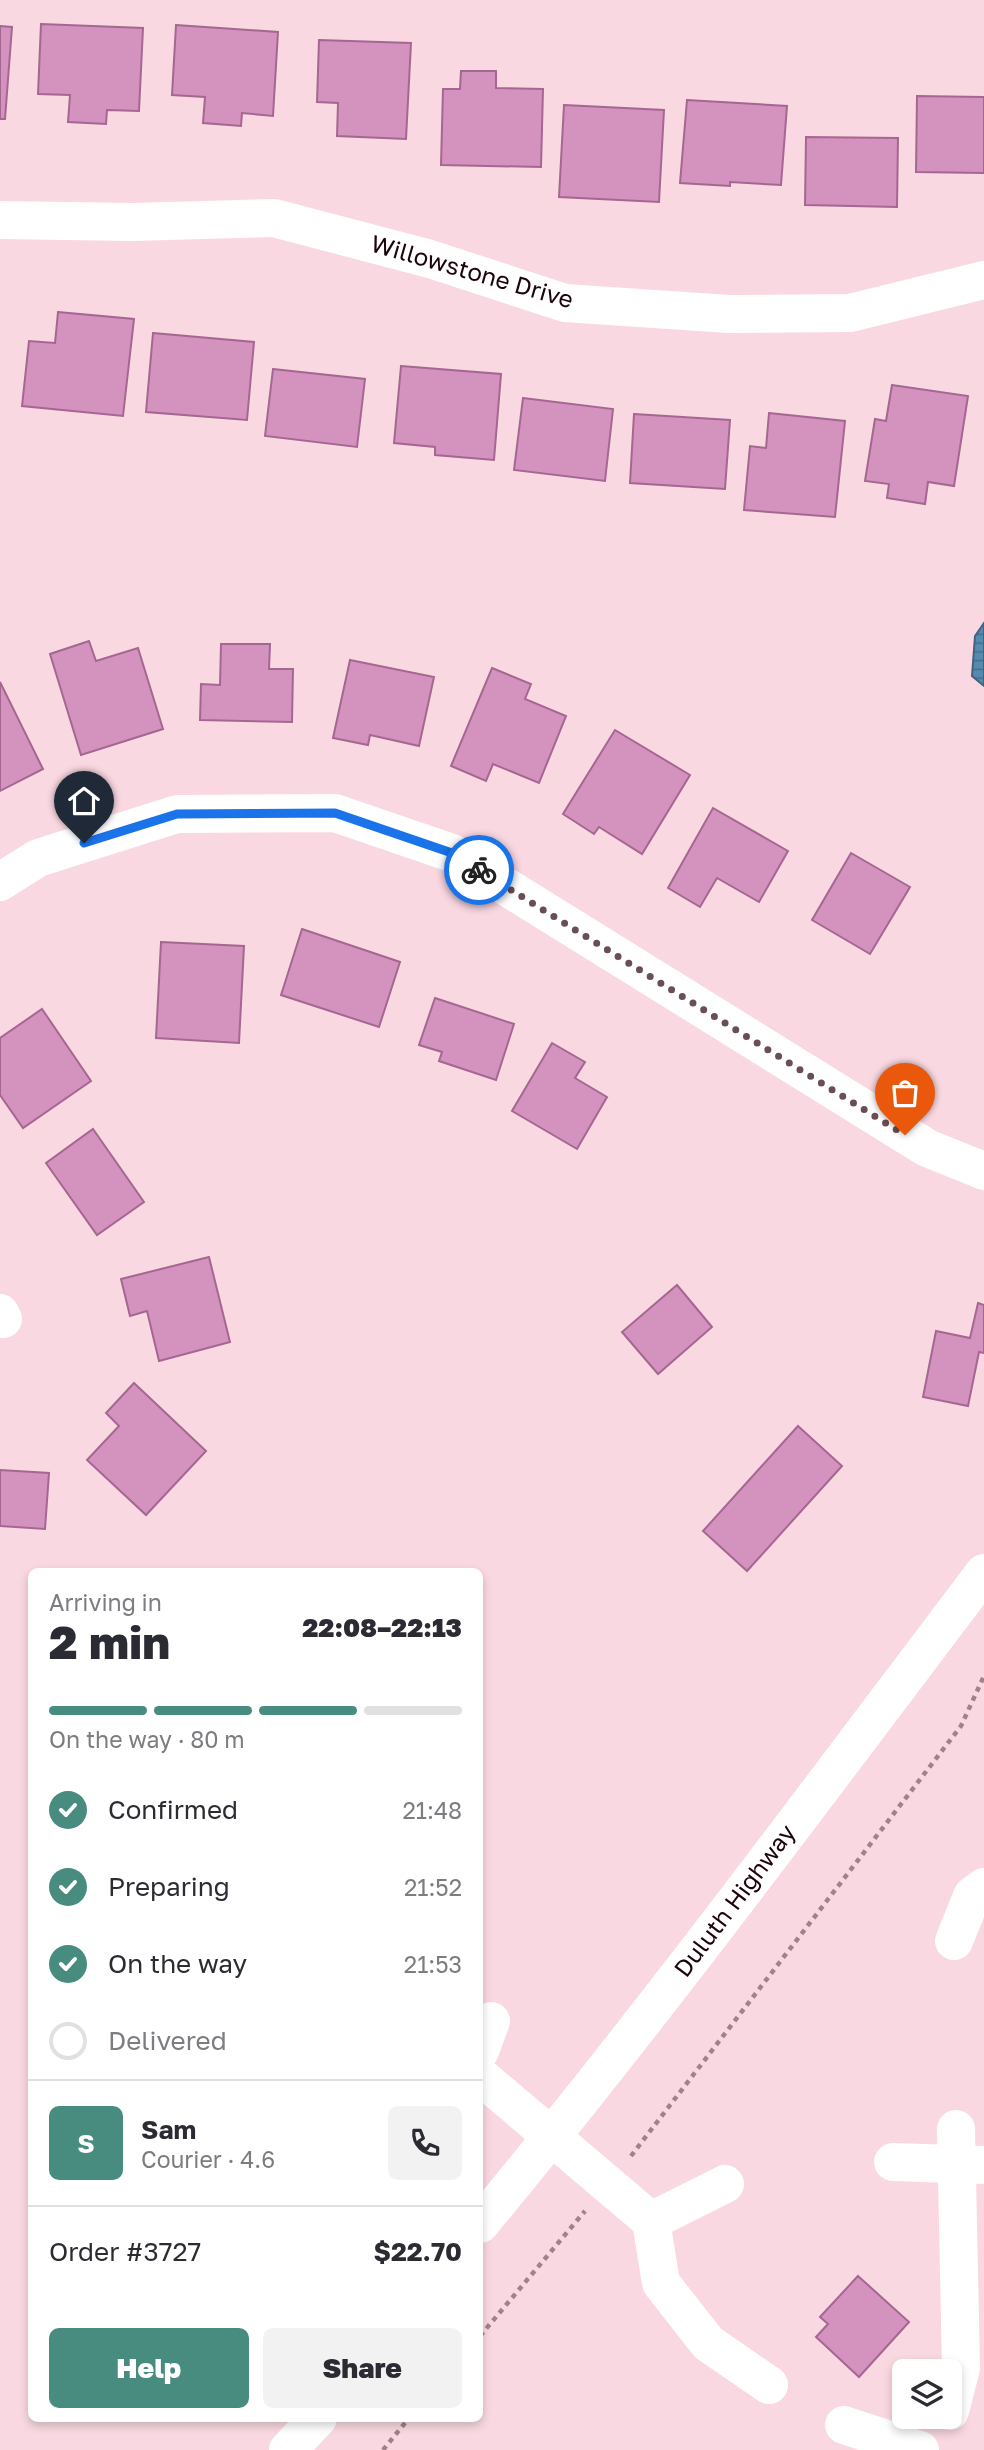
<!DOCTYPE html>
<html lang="en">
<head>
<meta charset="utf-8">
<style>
	body { margin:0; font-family:"Golos Text",sans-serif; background:#f2f2f3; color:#2b2b33; height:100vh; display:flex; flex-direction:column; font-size:26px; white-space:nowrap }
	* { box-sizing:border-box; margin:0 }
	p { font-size:23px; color:#7c7c81 }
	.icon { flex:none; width:38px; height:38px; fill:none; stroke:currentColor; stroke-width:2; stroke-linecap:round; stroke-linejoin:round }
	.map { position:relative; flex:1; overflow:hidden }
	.side { position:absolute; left:28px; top:1568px; width:455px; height:854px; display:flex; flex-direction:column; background:#fff; border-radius:10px; box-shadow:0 4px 10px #0003 }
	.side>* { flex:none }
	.tools { position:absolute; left:892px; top:2359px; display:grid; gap:14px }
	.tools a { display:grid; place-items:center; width:70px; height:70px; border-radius:10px; background:#fff; box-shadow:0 4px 10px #0003; font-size:35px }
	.pin { position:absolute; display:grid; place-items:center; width:60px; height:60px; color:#fff; margin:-72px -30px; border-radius:50% 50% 50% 0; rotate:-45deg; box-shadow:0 0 7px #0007 }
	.pin .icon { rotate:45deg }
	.courier { position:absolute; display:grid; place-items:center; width:70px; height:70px; margin:-35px; border:5px solid #1a73e8; border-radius:50%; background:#fff; color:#222; box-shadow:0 2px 9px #0007 }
	.head em { font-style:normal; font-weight:800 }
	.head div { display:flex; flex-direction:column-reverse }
	.head { display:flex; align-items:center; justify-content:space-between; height:119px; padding:0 21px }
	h1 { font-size:46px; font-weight:800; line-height:52px }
	.bar { display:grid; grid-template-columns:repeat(4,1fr); gap:10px 7px; align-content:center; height:84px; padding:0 21px }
	.bar i { height:9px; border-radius:5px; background:#e1e1e2 }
	.bar .active { background:#488b7f }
	.bar p { grid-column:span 4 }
	.line { display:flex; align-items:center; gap:18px; padding:0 21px; border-top:2px solid #e1e1e2 }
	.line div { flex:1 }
	.round { display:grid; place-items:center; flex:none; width:74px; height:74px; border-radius:10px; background:#f2f2f3 }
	ol { padding:0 21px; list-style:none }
	li { display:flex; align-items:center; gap:21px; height:77px }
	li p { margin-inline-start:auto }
	li .icon { padding:7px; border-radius:50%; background:#488b7f; color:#fff; stroke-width:4 }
	li:last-child { color:#7c7c81 }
	li i { width:38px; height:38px; border:4px solid #e1e1e2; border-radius:50% }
	.cta { display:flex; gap:14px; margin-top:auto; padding:14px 21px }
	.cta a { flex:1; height:80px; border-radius:10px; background:#488b7f; color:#fff; font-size:28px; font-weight:800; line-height:80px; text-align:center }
	.cta a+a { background:#f2f2f3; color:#2b2b33 }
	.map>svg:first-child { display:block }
	.water { fill:url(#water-rules); stroke:#446280; stroke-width:2 }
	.building { fill:#d492be; stroke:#a56791; stroke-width:2 }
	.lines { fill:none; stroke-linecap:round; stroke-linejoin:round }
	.path { stroke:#a0828b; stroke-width:4.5; stroke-dasharray:5 5; stroke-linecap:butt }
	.minor { stroke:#fff; stroke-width:38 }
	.major { stroke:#fff; stroke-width:38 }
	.done { stroke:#6a4e57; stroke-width:7; stroke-dasharray:0 12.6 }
	.route { stroke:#1a73e8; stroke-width:9 }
	.labels { text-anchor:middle; stroke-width:7; stroke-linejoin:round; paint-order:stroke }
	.street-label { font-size:24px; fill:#1c030c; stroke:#fff }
</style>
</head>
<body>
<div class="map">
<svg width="984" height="2450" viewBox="0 0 984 2450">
	<defs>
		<pattern id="water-rules" width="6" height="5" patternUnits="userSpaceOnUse" patternTransform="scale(1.75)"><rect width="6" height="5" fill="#558bb1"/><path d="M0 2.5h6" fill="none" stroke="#466f8e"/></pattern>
	</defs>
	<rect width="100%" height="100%" fill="#fad8e1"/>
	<path class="water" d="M 984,623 L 984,686 L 972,676 L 975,636 Z"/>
	<g class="building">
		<path d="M 41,24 L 143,28 L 139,111 L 107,110 L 106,124 L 68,122 L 70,95 L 38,94 Z"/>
		<path d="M 176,25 L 278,32 L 273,116 L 242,113 L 241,126 L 203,123 L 205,97 L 172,95 Z"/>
		<path d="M 0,26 L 12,27 L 5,119 L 0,119 Z"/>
		<path d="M 319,40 L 411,43 L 406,139 L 337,136 L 338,103 L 317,102 Z"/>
		<path d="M 461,71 L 496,71 L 496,88 L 543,89 L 541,167 L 441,165 L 443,89 L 460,89 Z"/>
		<path d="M 917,96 L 984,97 L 984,173 L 916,172 Z"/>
		<path d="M 687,100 L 787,106 L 781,185 L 730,182 L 730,186 L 680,183 Z"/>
		<path d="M 564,105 L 664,110 L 659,202 L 559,197 Z"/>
		<path d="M 806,137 L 898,138 L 897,207 L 805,205 Z"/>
		<path d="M 58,312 L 134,319 L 123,416 L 22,406 L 29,341 L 55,343 Z"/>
		<path d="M 153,333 L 254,342 L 247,420 L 146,412 Z"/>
		<path d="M 401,366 L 501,374 L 494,460 L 435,455 L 435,447 L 394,443 Z"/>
		<path d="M 273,369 L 365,379 L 357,447 L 265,436 Z"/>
		<path d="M 892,385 L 968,396 L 954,486 L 928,482 L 925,504 L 887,498 L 889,484 L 865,481 L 875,419 L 886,421 Z"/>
		<path d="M 523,398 L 613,409 L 605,481 L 514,470 Z"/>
		<path d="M 769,413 L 845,421 L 835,517 L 744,510 L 750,446 L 766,448 Z"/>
		<path d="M 634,414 L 730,420 L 725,489 L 630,483 Z"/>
		<path d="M 89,641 L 96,661 L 138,648 L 163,729 L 81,755 L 50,654 Z"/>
		<path d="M 221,644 L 270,644 L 269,669 L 293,669 L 292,722 L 200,720 L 201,684 L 220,685 Z"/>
		<path d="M 350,660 L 434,677 L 419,746 L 370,735 L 368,745 L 333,738 Z"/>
		<path d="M 492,668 L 531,684 L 525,699 L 566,716 L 539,783 L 493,764 L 486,781 L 451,766 Z"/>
		<path d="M 0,682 L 43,769 L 0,791 Z"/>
		<path d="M 615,730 L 690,775 L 642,854 L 599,827 L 594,834 L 563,814 Z"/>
		<path d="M 713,808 L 788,851 L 759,902 L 717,878 L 700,907 L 668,888 Z"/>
		<path d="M 851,853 L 910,887 L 870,954 L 812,920 Z"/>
		<path d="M 302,929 L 400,962 L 379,1027 L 281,995 Z"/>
		<path d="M 161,942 L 244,946 L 239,1043 L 156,1038 Z"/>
		<path d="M 435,998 L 514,1024 L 496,1080 L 439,1061 L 442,1052 L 419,1045 Z"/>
		<path d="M 42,1009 L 91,1081 L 23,1128 L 0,1095 L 0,1038 Z"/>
		<path d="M 552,1043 L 585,1062 L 575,1078 L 607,1097 L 577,1149 L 512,1111 Z"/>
		<path d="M 93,1129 L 144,1202 L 97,1235 L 46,1163 Z"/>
		<path d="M 209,1257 L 230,1342 L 159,1361 L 147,1311 L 130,1316 L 121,1279 Z"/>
		<path d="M 677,1285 L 712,1327 L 658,1374 L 622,1332 Z"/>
		<path d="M 978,1303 L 984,1305 L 984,1353 L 979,1352 L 968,1406 L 923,1397 L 936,1331 L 970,1338 Z"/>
		<path d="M 134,1383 L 206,1451 L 146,1515 L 87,1460 L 119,1426 L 106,1413 Z"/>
		<path d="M 798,1426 L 842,1466 L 747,1571 L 703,1531 Z"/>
		<path d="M 0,1470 L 49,1473 L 45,1529 L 0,1526 Z"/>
		<path d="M 858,2276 L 909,2322 L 859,2377 L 816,2337 L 828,2324 L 820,2317 Z"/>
	</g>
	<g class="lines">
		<g class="path">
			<path d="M 631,2156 L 961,1726 L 984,1676"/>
			<path d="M 480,2336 L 585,2211"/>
			<path d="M 383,2450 L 409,2418"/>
		</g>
		<g class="minor">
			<path d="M 0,220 L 133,222 L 274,218 L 430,259 L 565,303 L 729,314 L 850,313 L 984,280"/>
			<path d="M 0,882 L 38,858 L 177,814 L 335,813 L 452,853 L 927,1148 L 984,1171"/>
			<path d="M 0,1313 L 3,1319"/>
			<path d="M 954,1941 L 972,1896 L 984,1887"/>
			<path d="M 480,2051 L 491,2021"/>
			<path d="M 480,2076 L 651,2221 L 661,2283 L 708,2343 L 769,2385"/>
			<path d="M 893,2162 L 984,2165"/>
			<path d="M 651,2221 L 725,2184"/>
			<path d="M 950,2411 L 961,2368 L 956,2129"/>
			<path d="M 844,2425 L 920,2450"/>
		</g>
		<g class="major">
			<path d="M 480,2224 C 655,2013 818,1792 984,1573"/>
			<path d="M 288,2450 L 318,2418"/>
		</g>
	</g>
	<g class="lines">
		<path class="done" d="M 479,870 L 905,1135"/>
		<path class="route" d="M 84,843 L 177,814 L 335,813 L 452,853 L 479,870"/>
	</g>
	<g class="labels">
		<g class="street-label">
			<text transform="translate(472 272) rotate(16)" y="8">Willowstone Drive</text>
			<text transform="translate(735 1901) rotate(-53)" y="8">Duluth Highway</text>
		</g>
	</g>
</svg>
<div class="tools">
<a><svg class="icon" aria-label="layers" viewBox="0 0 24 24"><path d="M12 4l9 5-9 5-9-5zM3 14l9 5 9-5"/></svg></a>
</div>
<div class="pin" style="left:905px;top:1135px;background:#ea580c"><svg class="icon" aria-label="bag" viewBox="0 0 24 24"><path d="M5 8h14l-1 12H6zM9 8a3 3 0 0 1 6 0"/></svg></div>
<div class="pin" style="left:84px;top:843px;background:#1f2937"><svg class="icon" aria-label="home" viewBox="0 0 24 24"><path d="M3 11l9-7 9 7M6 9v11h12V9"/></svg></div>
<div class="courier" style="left:479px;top:870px"><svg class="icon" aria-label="bike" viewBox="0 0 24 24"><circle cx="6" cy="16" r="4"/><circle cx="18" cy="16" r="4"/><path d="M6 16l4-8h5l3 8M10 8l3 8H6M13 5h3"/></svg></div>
<section class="side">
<div class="head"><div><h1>2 min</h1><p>Arriving in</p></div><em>22:08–22:13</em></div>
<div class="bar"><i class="active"></i><i class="active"></i><i class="active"></i><i></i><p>On the way · 80 m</p></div>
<ol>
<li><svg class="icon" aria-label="check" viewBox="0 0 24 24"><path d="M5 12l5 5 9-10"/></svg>Confirmed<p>21:48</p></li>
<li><svg class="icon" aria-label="check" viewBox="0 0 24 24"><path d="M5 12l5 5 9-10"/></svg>Preparing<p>21:52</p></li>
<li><svg class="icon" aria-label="check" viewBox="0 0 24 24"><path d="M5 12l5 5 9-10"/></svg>On the way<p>21:53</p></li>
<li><i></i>Delivered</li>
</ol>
<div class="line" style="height:126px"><b class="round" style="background:#488b7f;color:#fff">S</b><div><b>Sam</b><p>Courier · 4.6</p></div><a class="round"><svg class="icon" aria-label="phone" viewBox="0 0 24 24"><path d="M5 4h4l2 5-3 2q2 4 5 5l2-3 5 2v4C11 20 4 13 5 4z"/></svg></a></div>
<div class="line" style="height:91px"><div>Order #3727</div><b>$22.70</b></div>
<div class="cta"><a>Help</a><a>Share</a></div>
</section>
</div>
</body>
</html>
